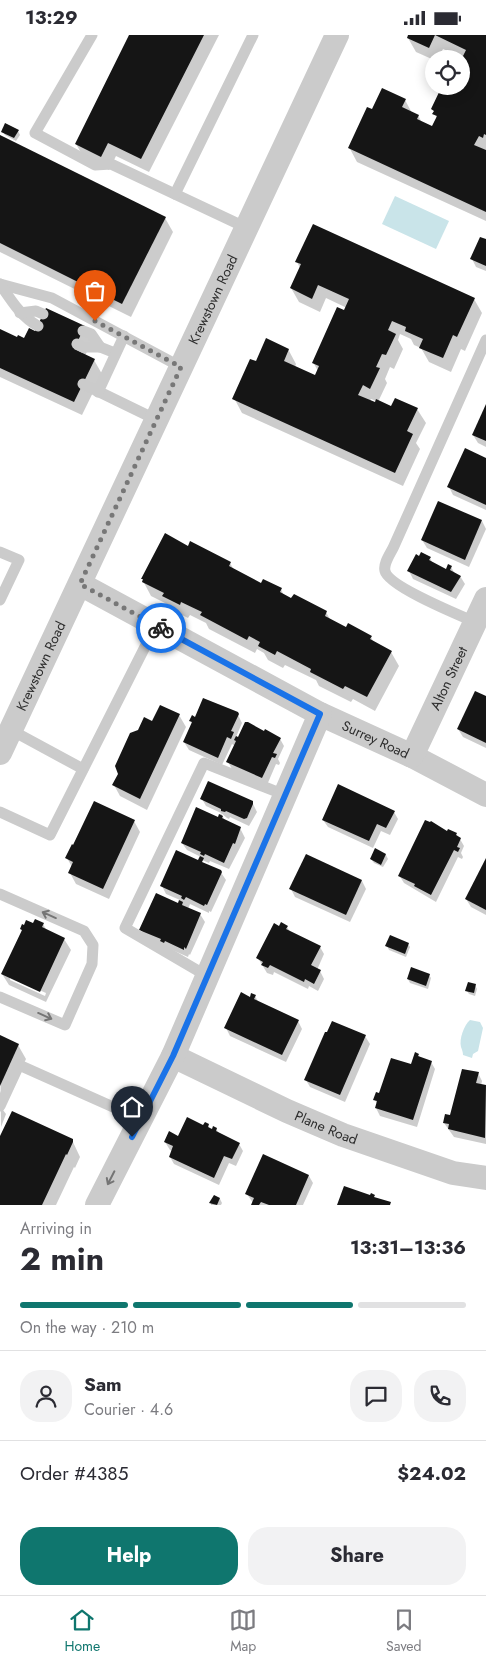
<!DOCTYPE html>
<html lang="en">
<head>
<meta charset="utf-8">
<style>
	body { margin:0; font-family:Jost,sans-serif; background:#f2f2f3; color:#2b2b33; height:100vh; display:flex; flex-direction:column; font-size:19px; white-space:nowrap }
	* { box-sizing:border-box; margin:0 }
	p { font-size:16px; color:#7c7c81 }
	.icon { flex:none; width:28px; height:28px; fill:none; stroke:currentColor; stroke-width:2; stroke-linecap:round; stroke-linejoin:round }
	.map { position:relative; height:1170px; overflow:hidden }
	.details { display:flex; flex-direction:column; background:#fff; flex:1 }
	.details>* { flex:none }
	.buttons { position:absolute; left:425px; top:15px; display:grid; gap:10px }
	.buttons a { display:grid; place-items:center; width:45px; height:45px; border-radius:50%; background:#fff; box-shadow:0 2px 12px #0003; font-size:25px }
	.pin { position:absolute; display:grid; place-items:center; width:42px; height:42px; color:#fff; margin:-51px -21px; border-radius:50% 50% 50% 0; rotate:-45deg; box-shadow:0 0 5px #0007 }
	.pin .icon { rotate:45deg }
	.courier { position:absolute; display:grid; place-items:center; width:50px; height:50px; margin:-25px; border:4px solid #1a73e8; border-radius:50%; background:#fff; color:#222; box-shadow:0 1px 6px #0007 }
	.summary em { font-style:normal; font-weight:700 }
	.summary div { display:flex; flex-direction:column-reverse }
	.summary { display:flex; align-items:center; justify-content:space-between; height:85px; padding:0 20px }
	h1 { font-size:32px; font-weight:700; line-height:38px }
	.bar { display:grid; grid-template-columns:repeat(4,1fr); gap:8px 5px; align-content:center; height:60px; padding:0 20px }
	.bar i { height:6px; border-radius:4px; background:#e1e1e2 }
	.bar .on { background:#0f766e }
	.bar p { grid-column:span 4 }
	.line { display:flex; align-items:center; gap:12px; padding:0 20px; border-top:1px solid #e1e1e2 }
	.line div { flex:1 }
	.round { display:grid; place-items:center; flex:none; width:52px; height:52px; border-radius:20px; background:#f2f2f3 }
	.action { display:flex; gap:10px; margin-top:auto; padding:10px 20px }
	.action a { flex:1; height:58px; border-radius:20px; background:#0f766e; color:#fff; font-size:20px; font-weight:700; line-height:58px; text-align:center }
	.action a+a { background:#f2f2f3; color:#2b2b33 }
	.status { display:flex; justify-content:space-between; align-items:center; height:35px; padding:0 25px; background:#fff; direction:ltr }
	.status svg { height:14px; fill:currentColor }
	.tab-bar { display:flex; justify-content:space-around; align-items:center; height:70px; border-top:1px solid #e1e1e2; background:#fff; font-size:14px; color:#7c7c81 }
	.tab-bar a { display:grid; justify-items:center; gap:2px }
	.tab-bar .on { color:#0f766e }
	.map>svg:first-child { display:block }
	.water { fill:#c9e4e9 }
	.shadow { fill:#0003; fill-rule:evenodd }
	.building { fill:#151515 }
	.lines { fill:none; stroke-linecap:round; stroke-linejoin:round }
	.lane { stroke:#cbcbcb; stroke-width:11 }
	.street { stroke:#cbcbcb; stroke-width:24 }
	.oneway { stroke:#757575 }
	.done { stroke:#777; stroke-width:5; stroke-dasharray:0 9 }
	.route { stroke:#1a73e8; stroke-width:6 }
	.labels { text-anchor:middle; stroke-width:5; stroke-linejoin:round; paint-order:stroke }
	.street-label { font-size:14px; fill:#2e2e2e; stroke:#fff }
</style>
</head>
<body>
<div class="status"><b>13:29</b><svg viewBox="0 0 49 12"><path d="M0 12V9h3v3zM5 12V6h3v6zM10 12V3h3v9zM15 12V0h3v12zM26 1h20v11H26zM47 4h2v5h-2z"/></svg></div>
<div class="map">
<svg width="486" height="1170" viewBox="0 0 486 1170">
	<rect width="100%" height="100%" fill="#fff"/>
	<g class="water">
		<path d="M 395,161 L 449,186 L 436,214 L 382,189 Z"/>
		<path d="M 470,985 L 480,987 L 483,993 L 478,1016 L 473,1019 L 472,1023 L 463,1020 C 463,1017 462,1015 461,1012 C 459,1004 464,990 470,985 Z"/>
	</g>
	<g class="shadow">
		<path d="M 131,0 L 219,0 L 149,137 L 116,121 L 109,135 L 84,123 L 76,109 Z"/>
		<path d="M 410,0 L 486,0 L 486,186 L 357,127 L 349,112 L 373,76 L 405,65 L 412,78 L 418,80 L 422,88 L 433,92 L 437,84 L 433,74 L 461,51 L 464,23 L 443,14 L 438,24 L 434,24 L 434,25 L 416,17 L 408,3 Z"/>
		<path d="M 18,96 L 20,100 L 16,106 L 5,100 L 3,97 Z"/>
		<path d="M 0,101 L 165,183 L 173,197 L 131,282 L 0,217 Z"/>
		<path d="M 486,206 L 486,236 L 476,232 L 472,224 Z"/>
		<path d="M 297,227 L 474,264 L 482,278 L 465,316 L 461,314 L 451,337 L 429,327 L 421,313 L 414,310 L 411,304 L 400,299 L 398,305 L 403,314 L 394,334 L 390,332 L 385,344 L 387,348 L 378,367 L 392,373 L 395,364 L 417,374 L 426,388 L 416,408 L 420,414 L 403,451 L 242,378 L 234,363 L 256,328 L 288,314 L 296,329 L 295,332 L 315,341 L 318,336 L 313,327 L 347,273 L 326,263 L 320,277 L 299,267 L 291,253 L 300,233 ZM 371,364 L 376,366 L 375,369 L 370,366 Z"/>
		<path d="M 47,274 L 92,306 L 85,321 L 94,325 L 102,339 L 82,380 L 0,342 L 0,296 L 18,304 L 25,305 L 36,298 Z"/>
		<path d="M 486,372 L 486,412 L 478,408 L 473,400 Z"/>
		<path d="M 486,424 L 486,475 L 453,460 L 449,452 Z"/>
		<path d="M 482,486 L 486,494 L 469,532 L 427,513 L 422,505 Z"/>
		<path d="M 189,512 L 230,528 L 234,535 L 262,550 L 281,554 L 284,561 L 326,577 L 331,586 L 346,594 L 371,602 L 374,608 L 391,617 L 399,631 L 375,676 L 353,664 L 351,667 L 319,651 L 316,645 L 285,630 L 283,633 L 268,625 L 264,618 L 257,614 L 255,618 L 209,594 L 206,588 L 190,580 L 188,583 L 172,575 L 169,570 L 151,561 L 142,544 Z"/>
		<path d="M 430,523 L 433,529 L 447,535 L 451,532 L 455,539 L 460,541 L 465,549 L 456,564 L 413,544 L 409,536 Z"/>
		<path d="M 486,662 L 486,713 L 463,702 L 458,694 Z"/>
		<path d="M 237,678 L 242,688 L 236,702 L 238,703 L 247,688 L 262,696 L 279,702 L 284,711 L 278,724 L 280,728 L 279,730 L 276,729 L 267,750 L 232,734 L 228,727 L 235,711 L 232,709 L 222,730 L 189,715 L 184,707 L 192,689 L 191,686 L 195,683 Z"/>
		<path d="M 179,680 L 186,692 L 147,775 L 120,761 L 114,750 L 153,687 Z"/>
		<path d="M 202,764 L 252,767 L 257,777 L 249,791 L 230,782 L 229,784 L 227,783 L 221,778 L 225,786 L 240,793 L 245,803 L 229,834 L 210,826 L 209,828 L 202,825 L 201,827 L 220,836 L 226,845 L 211,877 L 209,876 L 209,878 L 190,869 L 188,874 L 200,879 L 205,887 L 190,920 L 189,919 L 188,922 L 145,903 L 141,895 L 179,870 L 180,865 L 166,859 L 162,851 L 199,826 L 201,822 L 187,815 L 182,808 L 218,783 L 221,778 L 206,771 Z"/>
		<path d="M 394,777 L 398,784 L 390,800 L 381,796 L 373,813 L 328,792 L 323,785 Z"/>
		<path d="M 134,786 L 140,797 L 109,864 L 76,849 L 70,838 L 72,832 L 67,823 Z"/>
		<path d="M 447,797 L 456,799 L 460,804 L 464,811 L 461,818 L 463,822 L 462,824 L 458,822 L 436,867 L 404,848 L 399,840 Z"/>
		<path d="M 375,815 L 386,820 L 388,824 L 383,832 L 374,828 L 371,824 Z"/>
		<path d="M 486,826 L 486,880 L 471,872 L 466,864 Z"/>
		<path d="M 362,846 L 366,854 L 350,887 L 295,862 L 291,854 Z"/>
		<path d="M 43,889 L 47,896 L 64,904 L 71,915 L 46,967 L 9,950 L 2,939 L 22,896 L 21,894 ZM 10,942 L 46,958 L 45,961 L 10,945 Z"/>
		<path d="M 287,892 L 291,898 L 320,912 L 324,919 L 317,935 L 320,936 L 324,944 L 318,956 L 309,951 L 308,954 L 274,937 L 273,940 L 267,938 L 258,923 L 280,893 Z"/>
		<path d="M 408,909 L 410,912 L 406,922 L 389,915 L 387,911 Z"/>
		<path d="M 429,940 L 431,943 L 428,954 L 410,948 L 408,944 Z"/>
		<path d="M 475,950 L 477,954 L 475,961 L 469,959 L 467,956 Z"/>
		<path d="M 255,961 L 259,968 L 298,986 L 302,994 L 286,1027 L 230,1001 L 226,993 L 250,963 Z"/>
		<path d="M 365,1001 L 370,1009 L 345,1067 L 310,1052 L 306,1045 Z"/>
		<path d="M 0,1002 L 18,1010 L 26,1024 L 3,1075 L 6,1079 L 1,1092 Z"/>
		<path d="M 418,1020 L 421,1024 L 431,1027 L 435,1034 L 417,1092 L 380,1081 L 376,1073 L 377,1069 L 375,1065 L 412,1031 Z"/>
		<path d="M 478,1038 L 482,1046 L 481,1051 L 486,1052 L 486,1109 L 454,1102 L 444,1088 L 451,1082 Z"/>
		<path d="M 208,1090 L 210,1094 L 216,1094 L 219,1098 L 239,1109 L 243,1116 L 236,1131 L 229,1128 L 219,1150 L 174,1129 L 170,1122 L 173,1116 L 170,1115 L 165,1107 Z"/>
		<path d="M 0,1104 L 72,1105 L 80,1122 L 75,1133 L 74,1132 L 56,1170 L 0,1170 Z"/>
		<path d="M 309,1141 L 313,1148 L 303,1170 L 253,1170 L 253,1168 L 247,1159 Z"/>
		<path d="M 214,1162 L 220,1164 L 222,1168 L 221,1170 L 211,1170 L 211,1168 Z"/>
	</g>
	<g class="building">
		<path d="M 129,0 L 204,0 L 141,124 L 108,108 L 101,122 L 75,109 Z"/>
		<path d="M 408,0 L 486,0 L 486,100 L 484,99 L 483,103 L 479,101 L 474,110 L 486,115 L 486,177 L 348,113 L 367,72 L 372,74 L 382,53 L 406,64 L 402,72 L 419,80 L 417,84 L 432,91 L 437,81 L 432,79 L 434,76 L 431,74 L 442,51 L 461,51 L 461,25 L 466,15 L 435,0 L 429,13 L 407,3 Z"/>
		<path d="M 5,88 L 19,95 L 14,103 L 1,97 Z"/>
		<path d="M 0,100 L 166,182 L 122,269 L 0,208 Z"/>
		<path d="M 313,189 L 475,263 L 457,302 L 453,300 L 443,323 L 419,313 L 423,304 L 405,296 L 406,292 L 392,286 L 388,295 L 396,299 L 386,320 L 382,319 L 376,332 L 380,333 L 370,354 L 363,350 L 358,360 L 375,367 L 376,364 L 391,371 L 395,363 L 418,373 L 407,396 L 413,399 L 395,438 L 232,364 L 250,324 L 256,326 L 266,303 L 289,314 L 284,326 L 315,340 L 319,331 L 312,328 L 337,272 L 344,275 L 349,264 L 318,250 L 312,264 L 290,253 L 301,229 L 295,227 Z"/>
		<path d="M 480,202 L 486,204 L 486,231 L 470,224 Z"/>
		<path d="M 46,273 L 85,291 L 74,314 L 95,324 L 74,367 L 0,333 L 0,294 L 17,302 L 18,300 L 24,303 L 29,293 L 35,296 Z"/>
		<path d="M 486,369 L 486,406 L 472,400 Z"/>
		<path d="M 465,413 L 486,423 L 486,470 L 447,452 Z"/>
		<path d="M 438,466 L 482,485 L 465,525 L 421,505 Z"/>
		<path d="M 165,498 L 188,511 L 190,506 L 231,527 L 229,531 L 261,548 L 263,544 L 282,553 L 280,557 L 291,563 L 294,559 L 327,576 L 325,581 L 346,592 L 348,588 L 372,601 L 370,604 L 392,616 L 367,662 L 345,651 L 343,654 L 310,637 L 311,634 L 277,616 L 275,620 L 258,611 L 260,607 L 249,601 L 247,605 L 200,580 L 202,577 L 181,567 L 180,570 L 162,561 L 164,558 L 142,547 L 143,544 L 141,544 Z"/>
		<path d="M 421,517 L 431,522 L 429,525 L 446,534 L 448,529 L 452,531 L 450,535 L 461,541 L 451,557 L 407,536 L 416,519 L 419,521 Z"/>
		<path d="M 475,656 L 486,661 L 486,708 L 457,694 Z"/>
		<path d="M 203,663 L 238,677 L 239,679 L 231,696 L 234,697 L 231,704 L 227,702 L 218,723 L 183,707 L 192,687 L 189,686 L 192,680 L 195,682 Z"/>
		<path d="M 160,670 L 180,679 L 140,764 L 112,750 L 118,739 L 115,731 L 130,698 L 138,695 L 144,682 L 152,686 Z"/>
		<path d="M 245,687 L 248,687 L 264,696 L 265,694 L 281,703 L 273,718 L 277,719 L 275,723 L 272,722 L 262,743 L 226,727 L 236,706 L 234,705 L 236,701 L 238,702 Z"/>
		<path d="M 208,746 L 253,766 L 253,769 L 247,783 L 244,784 L 226,776 L 225,777 L 221,776 L 221,774 L 200,764 Z"/>
		<path d="M 338,749 L 395,776 L 386,793 L 377,789 L 369,806 L 322,785 Z"/>
		<path d="M 94,766 L 135,785 L 103,854 L 68,838 L 73,827 L 65,823 L 72,809 L 73,810 Z"/>
		<path d="M 196,772 L 218,782 L 219,779 L 223,781 L 222,783 L 241,792 L 235,809 L 233,808 L 224,828 L 205,819 L 204,821 L 200,819 L 201,817 L 181,808 Z"/>
		<path d="M 425,785 L 430,787 L 431,786 L 447,796 L 448,794 L 457,798 L 456,800 L 461,803 L 457,812 L 460,813 L 458,817 L 454,815 L 431,860 L 414,851 L 415,849 L 398,841 Z"/>
		<path d="M 375,813 L 386,819 L 381,830 L 370,824 Z"/>
		<path d="M 176,815 L 198,825 L 200,821 L 204,823 L 202,827 L 221,835 L 222,837 L 207,870 L 205,869 L 204,871 L 186,862 L 184,865 L 181,863 L 182,861 L 160,851 Z"/>
		<path d="M 306,819 L 362,845 L 346,880 L 289,854 Z"/>
		<path d="M 486,823 L 486,875 L 465,864 Z"/>
		<path d="M 156,858 L 178,868 L 179,865 L 183,867 L 182,870 L 201,878 L 186,914 L 184,912 L 184,915 L 165,906 L 164,908 L 160,906 L 161,904 L 139,895 Z"/>
		<path d="M 35,884 L 44,888 L 42,892 L 65,903 L 40,957 L 1,939 L 22,895 L 20,894 L 22,889 L 24,890 L 26,885 L 33,888 Z"/>
		<path d="M 281,887 L 288,891 L 286,894 L 321,911 L 311,930 L 321,935 L 314,949 L 305,944 L 304,947 L 270,930 L 268,933 L 261,930 L 263,927 L 256,923 L 274,888 L 279,891 Z"/>
		<path d="M 390,900 L 409,908 L 405,919 L 385,911 Z"/>
		<path d="M 411,932 L 430,939 L 426,951 L 407,944 Z"/>
		<path d="M 468,947 L 476,949 L 474,958 L 465,956 Z"/>
		<path d="M 241,957 L 250,962 L 251,958 L 256,960 L 254,964 L 299,985 L 282,1020 L 224,993 Z"/>
		<path d="M 332,986 L 366,1000 L 340,1060 L 304,1045 L 325,997 L 327,997 Z"/>
		<path d="M 0,1000 L 19,1009 L 0,1051 Z"/>
		<path d="M 415,1017 L 419,1019 L 418,1021 L 432,1026 L 413,1085 L 375,1073 L 377,1066 L 373,1065 L 376,1057 L 379,1058 L 391,1023 L 411,1029 Z"/>
		<path d="M 462,1034 L 479,1037 L 476,1048 L 486,1050 L 485,1103 L 448,1094 L 449,1089 L 443,1088 L 445,1079 L 450,1080 Z"/>
		<path d="M 12,1076 L 73,1104 L 73,1107 L 67,1120 L 66,1119 L 42,1170 L 0,1170 L 0,1101 Z"/>
		<path d="M 187,1082 L 203,1090 L 205,1087 L 209,1089 L 208,1092 L 212,1094 L 213,1091 L 217,1093 L 216,1096 L 240,1108 L 232,1124 L 224,1121 L 214,1143 L 169,1122 L 173,1111 L 164,1107 L 169,1096 L 178,1101 Z"/>
		<path d="M 263,1119 L 309,1140 L 296,1170 L 269,1170 L 261,1167 L 259,1170 L 251,1170 L 254,1163 L 245,1159 Z"/>
		<path d="M 344,1151 L 370,1160 L 371,1158 L 375,1160 L 374,1162 L 391,1167 L 390,1170 L 337,1170 Z"/>
		<path d="M 214,1160 L 220,1163 L 217,1170 L 209,1168 Z"/>
	</g>
	<g class="lines">
		<g class="lane">
			<path d="M 92,0 L 35,98 L 95,130 L 111,129 L 247,193"/>
			<path d="M 175,159 L 253,0"/>
			<path d="M 0,249 L 52,263 L 181,332"/>
			<path d="M 0,249 C 11,265 21,282 38,291"/>
			<path d="M 20,278 L 36,276 L 43,279"/>
			<path d="M 83,296 L 91,299 L 100,312"/>
			<path d="M 77,309 L 83,312 L 100,312 L 115,318"/>
			<path d="M 83,349 L 157,385"/>
			<path d="M 98,357 L 124,301"/>
			<path d="M 0,517 L 19,525 L 0,565"/>
			<path d="M 475,587 C 459,580 388,551 385,536 C 383,528 391,518 394,511 L 486,305"/>
			<path d="M 11,695 L 83,734"/>
			<path d="M 0,777 L 50,800 L 156,590"/>
			<path d="M 0,859 L 84,896 L 93,910 L 92,929 L 65,990 L 0,962"/>
			<path d="M 207,941 L 125,893 L 204,728 L 285,760"/>
			<path d="M 0,1071 L 19,1030 L 140,1084"/>
		</g>
		<g class="street">
			<path id="s1" d="M 80,549 L 320,679 L 412,721 L 486,760"/>
			<path id="s2" d="M 0,718 L 337,0"/>
			<path id="s3" d="M 412,721 L 486,564"/>
			<path id="s4" d="M 173,1021 L 287,1076 L 343,1100 L 453,1138 L 486,1143"/>
			<path d="M 97,1170 L 173,1021 L 320,679"/>
		</g>
	</g>
	<defs><path id="oneway-shaft" d="M-6 0H5M1.5-3L5.5 0L1.5 3" fill="none" stroke-width="1.6" stroke-linecap="round" stroke-linejoin="round" transform="scale(1.25)"/></defs>
	<g class="oneway">
		<use href="#oneway-shaft" transform="translate(49 880) rotate(-156)"/>
		<use href="#oneway-shaft" transform="translate(45 981) rotate(24)"/>
		<use href="#oneway-shaft" transform="translate(111 1143) rotate(117)"/>
	</g>
	<g class="lines">
		<path class="done" d="M 95,286 L 181,332 L 80,549 L 161,593"/>
		<path class="route" d="M 132,1102 L 173,1021 L 320,679 L 161,593"/>
	</g>
	<g class="labels">
		<g class="street-label">
			<text dy="5" stroke="none"><textPath href="#s2" startOffset="501">Krewstown Road</textPath></text>
			<text dy="5" stroke="none"><textPath href="#s2" startOffset="96">Krewstown Road</textPath></text>
			<text dy="5" stroke="none"><textPath href="#s3" startOffset="86">Alton Street</textPath></text>
			<text dy="5" stroke="none"><textPath href="#s1" startOffset="334">Surrey Road</textPath></text>
			<text dy="5" stroke="none"><textPath href="#s4" startOffset="169">Plane Road</textPath></text>
		</g>
	</g>
</svg>
<div class="buttons">
<a><svg class="icon" aria-label="locate" viewBox="0 0 24 24"><circle cx="12" cy="12" r="6"/><path d="M12 2v4M12 18v4M2 12h4M18 12h4"/></svg></a>
</div>
<div class="pin" style="left:95px;top:286px;background:#ea580c"><svg class="icon" aria-label="bag" viewBox="0 0 24 24"><path d="M5 8h14l-1 12H6zM9 8a3 3 0 0 1 6 0"/></svg></div>
<div class="pin" style="left:132px;top:1102px;background:#1f2937"><svg class="icon" aria-label="home" viewBox="0 0 24 24"><path d="M3 11l9-7 9 7M6 9v11h12V9"/></svg></div>
<div class="courier" style="left:161px;top:593px"><svg class="icon" aria-label="bike" viewBox="0 0 24 24"><circle cx="6" cy="16" r="4"/><circle cx="18" cy="16" r="4"/><path d="M6 16l4-8h5l3 8M10 8l3 8H6M13 5h3"/></svg></div>
</div>
<section class="details">
<div class="summary"><div><h1>2 min</h1><p>Arriving in</p></div><em>13:31–13:36</em></div>
<div class="bar"><i class="on"></i><i class="on"></i><i class="on"></i><i></i><p>On the way · 210 m</p></div>
<div class="line" style="height:90px"><a class="round"><svg class="icon" aria-label="person" viewBox="0 0 24 24"><circle cx="12" cy="8" r="4"/><path d="M4 21q1-7 8-7t8 7"/></svg></a><div><b>Sam</b><p>Courier · 4.6</p></div><a class="round"><svg class="icon" aria-label="chat" viewBox="0 0 24 24"><path d="M4 5h16v11H9l-5 4z"/></svg></a><a class="round"><svg class="icon" aria-label="phone" viewBox="0 0 24 24"><path d="M5 4h4l2 5-3 2q2 4 5 5l2-3 5 2v4C11 20 4 13 5 4z"/></svg></a></div>
<div class="line" style="height:65px"><div>Order #4385</div><b>$24.02</b></div>
<div class="action"><a>Help</a><a>Share</a></div>
</section>
<nav class="tab-bar">
<a class="on"><svg class="icon" aria-label="home" viewBox="0 0 24 24"><path d="M3 11l9-7 9 7M6 9v11h12V9"/></svg>Home</a>
<a><svg class="icon" aria-label="map" viewBox="0 0 24 24"><path d="M3 6l6-2 6 2 6-2v14l-6 2-6-2-6 2zM9 4v14M15 6v14"/></svg>Map</a>
<a><svg class="icon" aria-label="saved" viewBox="0 0 24 24"><path d="M7 4h10v16l-5-4-5 4z"/></svg>Saved</a>
</nav>
</body>
</html>
